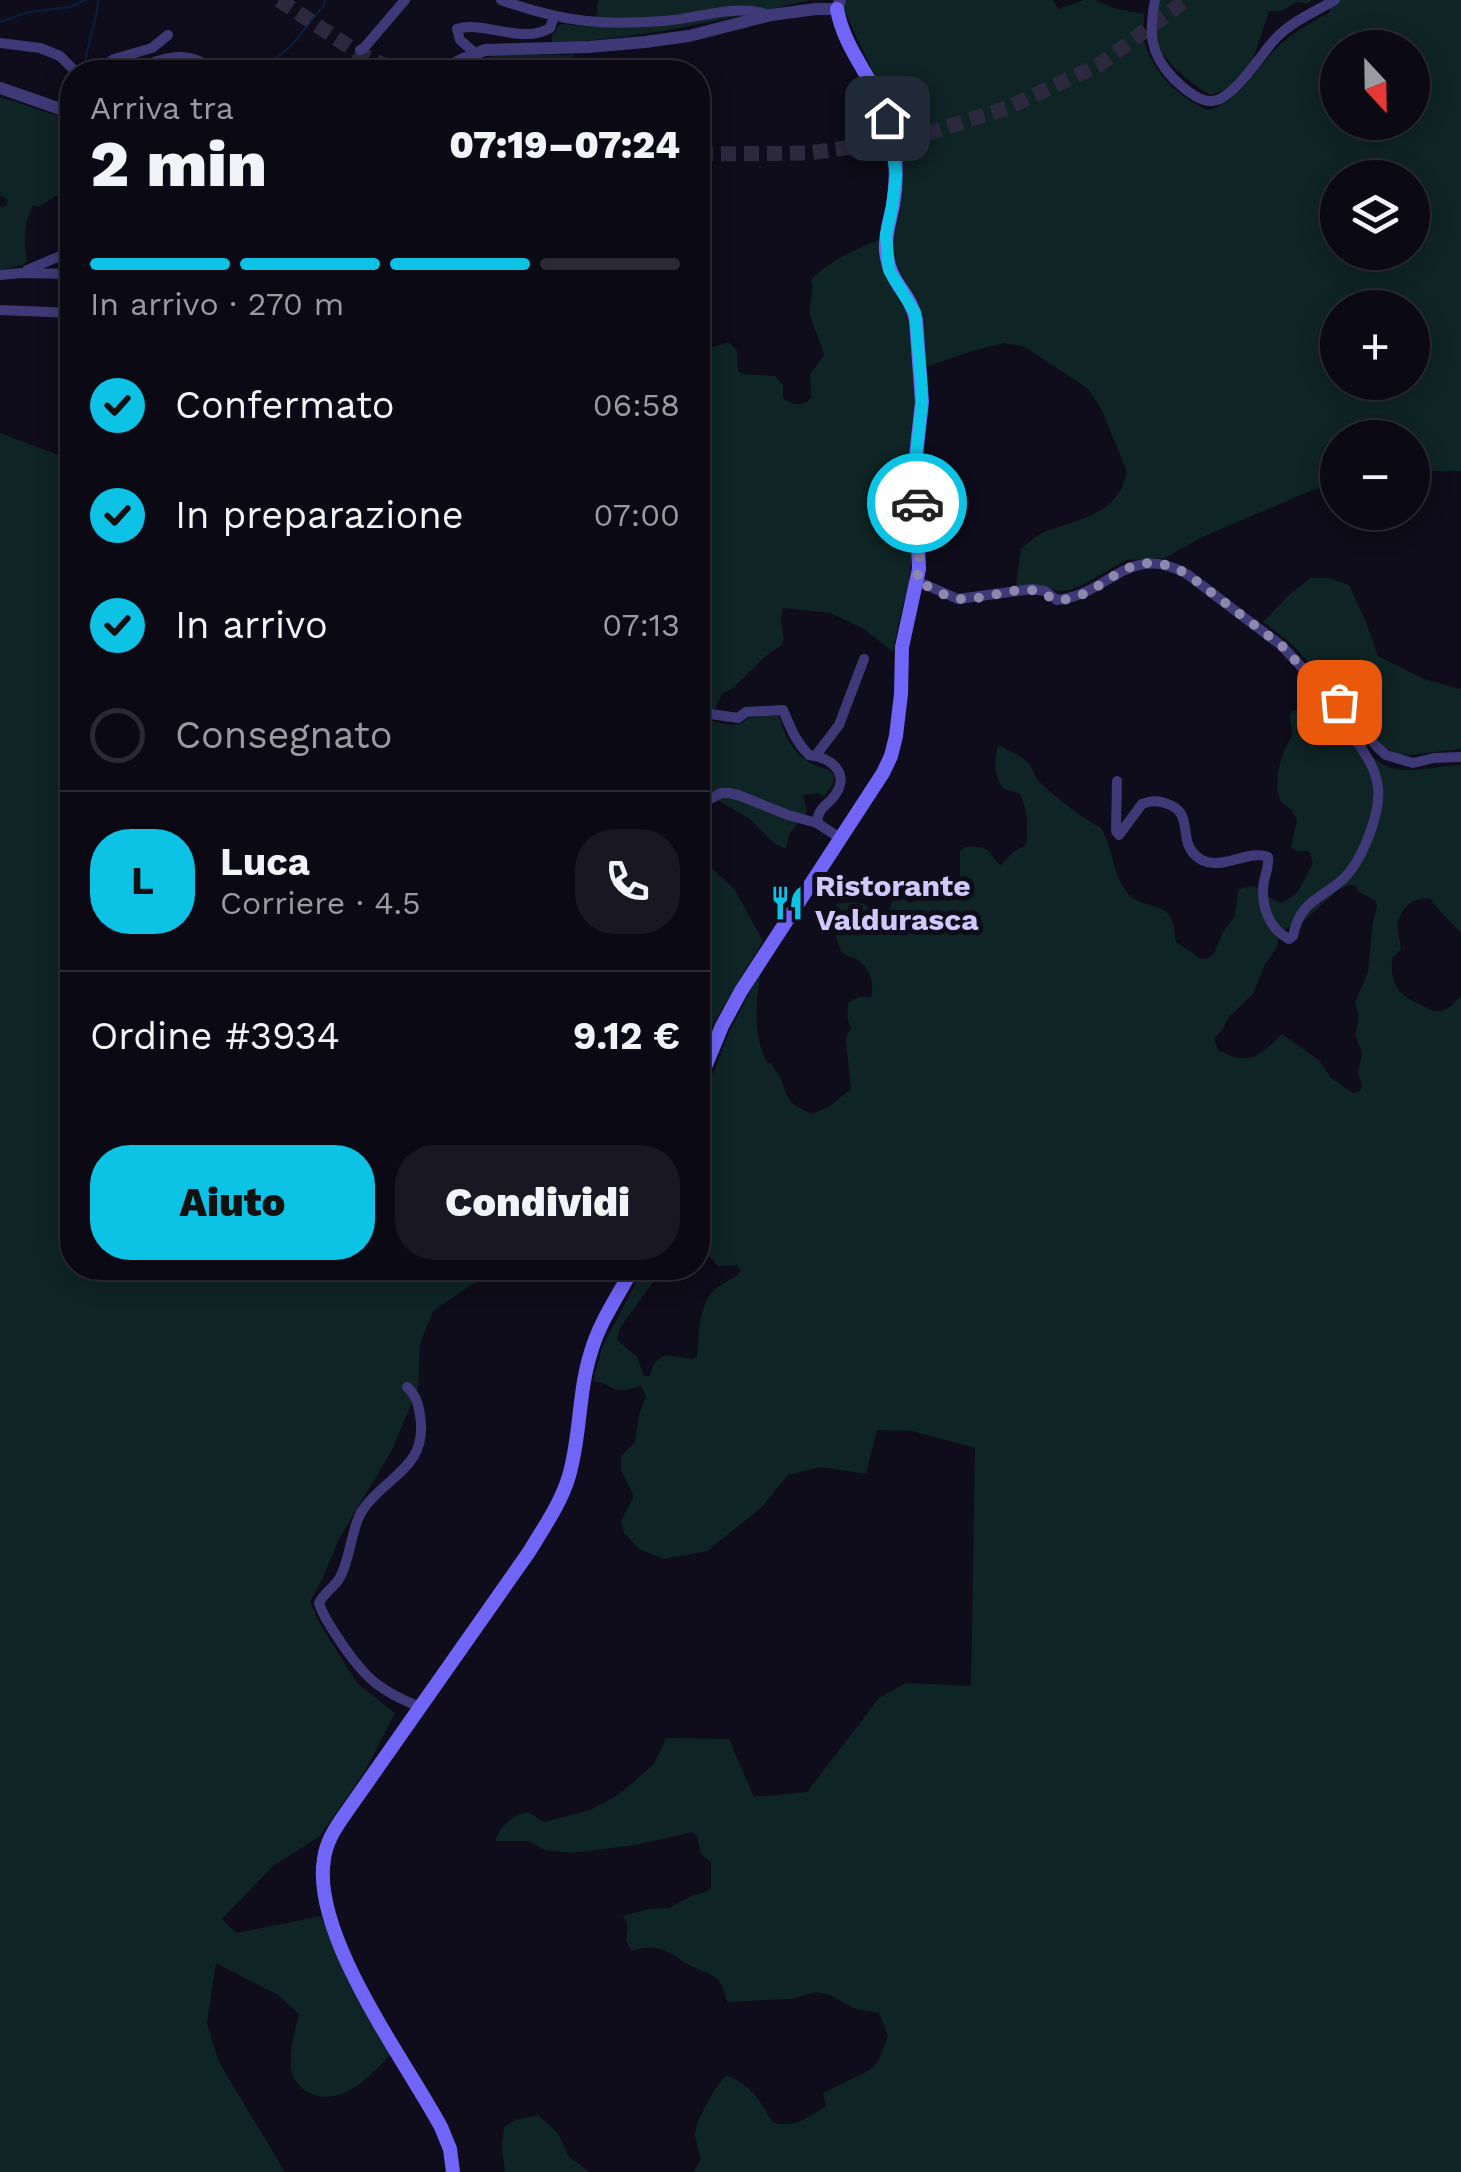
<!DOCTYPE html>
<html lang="it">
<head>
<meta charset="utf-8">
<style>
	body { margin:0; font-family:"Work Sans",sans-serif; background:#191722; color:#f1f3f6; height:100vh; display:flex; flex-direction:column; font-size:38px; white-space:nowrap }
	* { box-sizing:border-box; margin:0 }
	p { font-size:32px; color:#9a9aa0 }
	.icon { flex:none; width:55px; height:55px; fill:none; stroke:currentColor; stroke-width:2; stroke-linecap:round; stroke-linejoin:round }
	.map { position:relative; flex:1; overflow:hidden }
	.side { position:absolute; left:60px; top:60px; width:650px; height:1220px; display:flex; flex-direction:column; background:#0b0914; border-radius:40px; box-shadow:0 5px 25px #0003,0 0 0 2px #2b2a34 }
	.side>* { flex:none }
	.needle { width:65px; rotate:158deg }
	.tools { position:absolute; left:1320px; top:30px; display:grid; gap:20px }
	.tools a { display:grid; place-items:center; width:110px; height:110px; border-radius:50%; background:#0b0914; box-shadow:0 5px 25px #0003,0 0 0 2px #2b2a34; font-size:50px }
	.pin { position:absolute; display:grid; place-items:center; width:85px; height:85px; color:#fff; margin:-42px; border-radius:20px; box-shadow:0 5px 15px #0006 }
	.courier { position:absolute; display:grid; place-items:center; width:100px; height:100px; margin:-50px; border:8px solid #0cc3e5; border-radius:50%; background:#fff; color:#222; box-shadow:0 2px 12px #0007 }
	.head em { font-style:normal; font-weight:800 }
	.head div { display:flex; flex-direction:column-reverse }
	.head { display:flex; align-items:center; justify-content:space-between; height:170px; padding:0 30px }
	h1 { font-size:65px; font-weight:800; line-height:75px }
	.bar { display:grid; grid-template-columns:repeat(4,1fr); gap:15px 10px; align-content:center; height:120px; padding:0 30px }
	.bar i { height:12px; border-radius:8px; background:#2b2a34 }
	.bar .active { background:#0cc3e5 }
	.bar p { grid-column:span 4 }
	.line { display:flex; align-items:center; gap:25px; padding:0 30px; border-top:2px solid #2b2a34 }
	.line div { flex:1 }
	.round { display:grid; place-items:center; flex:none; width:105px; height:105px; border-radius:40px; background:#191722 }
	ol { padding:0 30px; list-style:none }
	li { display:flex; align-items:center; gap:30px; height:110px }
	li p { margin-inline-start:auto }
	li .icon { padding:10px; border-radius:50%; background:#0cc3e5; color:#111; stroke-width:4 }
	li:last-child { color:#9a9aa0 }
	li i { width:55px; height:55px; border:5px solid #2b2a34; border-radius:50% }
	.primary-button { display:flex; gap:20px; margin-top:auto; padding:20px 30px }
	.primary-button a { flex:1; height:115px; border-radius:40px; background:#0cc3e5; color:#111; font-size:40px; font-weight:800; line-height:115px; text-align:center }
	.primary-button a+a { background:#191722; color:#f1f3f6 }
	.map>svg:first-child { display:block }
	.green { fill:#0f2424; fill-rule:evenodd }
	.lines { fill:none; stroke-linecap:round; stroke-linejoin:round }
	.stream { stroke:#0c1b39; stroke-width:2.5 }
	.trunk-tunnel { stroke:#2c283d; stroke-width:15; stroke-dasharray:15 8; stroke-linecap:butt }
	.minor { stroke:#3f3977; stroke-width:10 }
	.tertiary { stroke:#3f3977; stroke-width:12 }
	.secondary { stroke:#7065f7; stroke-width:14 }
	.done { stroke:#8d86ad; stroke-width:10; stroke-dasharray:0 18 }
	.route { stroke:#0cc3e5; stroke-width:12 }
	.labels { text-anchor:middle; stroke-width:10; stroke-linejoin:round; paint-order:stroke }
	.poi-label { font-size:30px; font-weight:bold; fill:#d1c8fc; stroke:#0f0c1b; text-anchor:start }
</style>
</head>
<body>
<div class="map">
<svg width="1461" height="2172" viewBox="0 0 1461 2172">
	<rect width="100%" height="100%" fill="#0f0c1b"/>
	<g class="green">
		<path d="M 598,0 L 810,0 C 724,20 640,39 552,43 L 552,36 L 560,24 L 595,27 Z"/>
		<path d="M 847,0 L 1053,0 L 1058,9 L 1084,0 L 1095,0 L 1117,9 L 1144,14 C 1144,25 1142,38 1146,47 C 1157,77 1180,98 1208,110 C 1243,100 1257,64 1283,42 C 1297,30 1314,21 1330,12 L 1327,0 L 1461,0 L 1461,471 L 1413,471 L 1412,438 L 1338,438 L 1337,482 L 1303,494 L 1202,537 L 1165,558 L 1126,560 L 1081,586 L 1070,590 L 1057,591 L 1043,585 L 1016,586 L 1021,549 C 1027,544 1033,538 1040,534 C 1076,518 1117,518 1127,472 L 1101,408 L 1087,388 L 1023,346 L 1004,343 L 972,351 L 926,367 L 922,314 L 914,296 L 898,275 L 894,261 L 892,240 L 902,185 L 902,154 L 894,117 L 842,6 ZM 1338,48 L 1412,48 L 1412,122 L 1338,122 ZM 1338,178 L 1412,178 L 1412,252 L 1338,252 ZM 1338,308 L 1412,308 L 1412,382 L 1338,382 Z"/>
		<path d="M 1160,0 L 1312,0 L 1307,4 L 1297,2 L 1281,11 L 1269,11 L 1248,74 L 1240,74 L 1230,88 L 1210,95 C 1179,75 1165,62 1148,29 Z"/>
		<path d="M 501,55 L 573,55 L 578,72 L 455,72 L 479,59 Z"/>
		<path d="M 0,97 L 72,120 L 72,192 L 56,196 L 39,207 L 33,205 C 24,224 23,240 27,260 L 24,265 L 0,270 L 0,207 L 6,206 L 8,200 L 0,195 Z"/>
		<path d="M 879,240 L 885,277 L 906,309 L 909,318 L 916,393 L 912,548 L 909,584 L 901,613 L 893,652 L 864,629 L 830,613 L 783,608 L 781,621 L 784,640 L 781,646 L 769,653 L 733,688 L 722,694 L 710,720 C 722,724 738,729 748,718 L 779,715 C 784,734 792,753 811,763 C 819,767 827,768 834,774 L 833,784 L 824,797 L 818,793 L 803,795 L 807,812 L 789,834 L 786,849 L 774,843 L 750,819 L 698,789 L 698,340 L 699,344 L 711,348 L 729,342 L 737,351 L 738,371 L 744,374 L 775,376 L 783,385 L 783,398 C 792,405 803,407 811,398 L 810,374 L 824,356 C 822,341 813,329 810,315 C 809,303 814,292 811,280 C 829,261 855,249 879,240 Z"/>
		<path d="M 0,433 L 72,460 L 72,1268 L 510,1268 L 471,1285 L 433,1311 L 420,1344 L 418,1388 L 392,1450 L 339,1539 L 322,1580 L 310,1602 L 320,1624 L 357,1683 L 395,1713 L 364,1773 L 320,1836 L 273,1866 L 222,1919 L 236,1933 L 321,1916 L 347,1980 L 390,2055 C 369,2077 337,2113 303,2089 C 297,2084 292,2077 291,2069 C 289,2051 295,2031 299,2014 L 278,1995 L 216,1963 L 207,2023 L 219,2062 L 285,2172 L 0,2172 Z"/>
		<path d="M 1311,578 L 1329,578 L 1349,585 L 1366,622 L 1378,656 L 1424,679 L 1461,689 L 1461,749 L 1411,755 L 1398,754 L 1380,745 L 1363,718 L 1335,692 L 1292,644 L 1263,622 L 1290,594 Z"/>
		<path d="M 1293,710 C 1313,711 1336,725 1351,737 C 1364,746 1374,762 1389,767 C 1412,775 1437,765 1461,765 L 1461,933 C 1455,926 1433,905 1431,899 C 1416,896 1402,906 1398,922 C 1397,930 1400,941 1401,949 L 1392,958 C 1390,987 1399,995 1425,1007 C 1430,1010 1435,1012 1441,1011 C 1448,1010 1455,1001 1461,997 L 1461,2172 L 693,2172 L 701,2160 C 699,2152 696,2143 695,2135 C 695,2120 716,2086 726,2075 C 750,2084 761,2101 772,2122 C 796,2129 806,2118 826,2106 L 823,2093 L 870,2070 L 879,2060 L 888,2036 L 879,2013 L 853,2008 L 830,1995 L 816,1992 L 791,1999 L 727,2002 C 720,1968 707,1977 684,1962 C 665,1949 656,1944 632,1951 L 626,1941 C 627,1932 630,1924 622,1916 L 649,1909 L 669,1908 L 693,1895 L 706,1892 L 711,1888 L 711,1862 L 701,1854 L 697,1836 L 692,1832 L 636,1845 L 571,1853 L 545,1850 L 528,1841 L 495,1841 C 500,1827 512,1814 528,1812 L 544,1822 L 590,1810 L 618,1795 L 654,1764 L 666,1738 L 729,1739 L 754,1797 L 807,1792 L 879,1698 L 906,1683 L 971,1686 L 975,1448 L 912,1431 L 877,1430 L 866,1474 L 820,1467 L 788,1475 L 761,1508 L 707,1551 L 664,1559 L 639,1549 L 624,1533 L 621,1521 L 633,1498 L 632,1492 L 621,1470 L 621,1456 L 635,1442 L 639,1415 L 646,1397 L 641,1386 C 635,1387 626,1391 620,1390 C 612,1390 606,1382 593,1381 L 602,1347 L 644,1268 L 652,1268 L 655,1275 L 653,1282 L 620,1328 L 617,1340 L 637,1357 L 644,1376 L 650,1376 L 654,1363 L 665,1355 L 691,1359 L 697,1357 C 699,1336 698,1306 714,1290 C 722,1282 734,1280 741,1271 L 737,1265 L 718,1266 L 705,1252 L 698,1251 L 698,1112 L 730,1030 L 761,971 C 756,999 753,1028 764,1056 C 768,1067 768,1059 774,1068 C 792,1092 777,1100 813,1114 L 830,1106 L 851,1089 L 846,1041 L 847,1034 L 851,1029 L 847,1017 L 848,1003 L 859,997 L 871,997 C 875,984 870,969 858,960 C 854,957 847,957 843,953 C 835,946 833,913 836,904 C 857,900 869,904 887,916 L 896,892 L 902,892 L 908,903 C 930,898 932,882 953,896 L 960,885 L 960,851 L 965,847 C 970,847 978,846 984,848 C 992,851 993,861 1001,865 L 1013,852 L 1026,845 C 1028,826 1028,809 1019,793 C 1015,792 1006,790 1003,788 C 994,779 994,756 998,746 L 1004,747 C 1012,754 1025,757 1030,765 C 1033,769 1034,775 1037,779 C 1051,794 1083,819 1101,828 C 1113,848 1113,877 1129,895 C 1141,907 1163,903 1171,918 C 1174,924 1175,935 1176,942 L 1201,959 L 1207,959 L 1213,955 L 1223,932 L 1235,916 L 1238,890 C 1263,878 1261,898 1282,903 L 1298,892 L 1313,863 L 1309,851 L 1296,851 L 1291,847 L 1297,820 L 1292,810 L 1281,802 L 1277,789 L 1278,770 L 1284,751 L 1293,734 L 1289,715 ZM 1349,885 L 1356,886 L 1359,892 L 1376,901 L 1377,907 L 1373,920 L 1368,972 L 1355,1003 L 1359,1017 L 1355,1035 L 1362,1053 L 1358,1073 L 1362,1085 L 1360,1091 L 1353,1093 L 1331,1078 L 1320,1061 L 1282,1034 C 1259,1056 1251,1067 1218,1050 L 1214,1039 L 1223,1029 L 1229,1017 L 1253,994 L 1265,964 L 1277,948 L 1279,935 L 1293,924 L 1305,920 L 1338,890 Z"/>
		<path d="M 698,859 L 704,861 L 735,890 L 763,941 L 706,1036 L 698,1054 Z"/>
		<path d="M 538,2115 L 558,2133 L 569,2157 L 590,2172 L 505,2172 L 502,2146 L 504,2127 L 516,2120 Z"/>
	</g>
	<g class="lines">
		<g class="stream">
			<path d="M 0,22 L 29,12 L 70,7 L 86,0"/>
			<path d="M 84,72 C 85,47 97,25 98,0"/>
			<path d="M 259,72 L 292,45 L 323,6 L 325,0"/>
		</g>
		<g class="trunk-tunnel">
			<path d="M 279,0 L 360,54 L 400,72"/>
			<path d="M 698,154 L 809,153 L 906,140 L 1007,108 L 1099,65 L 1186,0"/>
		</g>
		<g class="minor">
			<path d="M 501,0 C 560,21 600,26 662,21 C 698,19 735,3 770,15"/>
			<path d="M 1155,0 C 1149,32 1149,53 1173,78 C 1182,87 1199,102 1212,101 C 1234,100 1262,52 1277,37 C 1293,21 1316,11 1335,0"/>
			<path d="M 0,43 L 40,48 L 60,56 L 76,72"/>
			<path d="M 360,50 L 364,48 L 405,0"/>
			<path d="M 475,53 L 460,40 L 457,29 C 482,20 523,45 550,28 L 554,17"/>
			<path d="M 461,60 L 476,69 L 493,72"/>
			<path d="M 95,72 L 114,59 L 152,48 L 168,35"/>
			<path d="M 27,270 L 72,251"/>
			<path d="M 0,275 L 21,273 L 72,274"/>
			<path d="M 0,310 L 72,313"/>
			<path d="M 917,581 L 958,599 L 1032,589 L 1045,591 L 1057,600 C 1109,595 1129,541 1187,574 L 1282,646 L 1317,684 L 1358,720 L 1376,746 L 1386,755 L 1413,763 L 1434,758 L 1461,757"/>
			<path d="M 698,715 L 704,713 L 738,718 L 746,712 L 783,710 C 791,728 795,741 809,755 C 830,757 851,773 835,795 C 826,808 819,805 817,823 L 840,838"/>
			<path d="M 816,755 L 839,725 L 864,659"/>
			<path d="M 1117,781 L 1116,831 L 1119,835 L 1142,804 C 1150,801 1156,800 1165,803 C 1195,812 1178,837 1194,854 C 1215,877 1246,848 1268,857 C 1269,866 1266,872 1264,881 C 1260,904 1268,928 1289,939 L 1293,936 C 1300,901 1319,900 1342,880 C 1362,862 1381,813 1378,787 C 1374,755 1345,734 1339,703"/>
			<path d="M 698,806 L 721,793 L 729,793 L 738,795 L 788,815 L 817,823"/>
			<path d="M 407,1387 C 416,1395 418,1403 420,1415 C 429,1469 384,1476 362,1511 C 351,1528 350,1562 339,1579 C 333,1588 324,1593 319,1603 C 324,1619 333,1630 342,1644 C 366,1679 380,1691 420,1707"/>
		</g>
		<g class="tertiary">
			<path d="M 137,72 C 160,57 191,50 213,72"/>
			<path d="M 439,72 L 461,60 L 485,50 L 589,47 L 645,42 L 689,36 L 771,15 L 816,9 L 837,9 L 840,0"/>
			<path d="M 0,88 L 72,113"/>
		</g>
		<g class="secondary">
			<path d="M 698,1084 L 722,1026 L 741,991 L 883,773 L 891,756 L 896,736 L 901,694 L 902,647 L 919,569 L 915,465 L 922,402 L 916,320 C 910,291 889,285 886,250 C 885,234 890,220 893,205 C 898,177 896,148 888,121 C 876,81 844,50 837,9"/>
			<path d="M 453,2172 L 450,2149 L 441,2127 C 405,2060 311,1935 324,1859 C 326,1843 334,1830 343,1817 L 529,1552 C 544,1527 561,1503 569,1476 C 581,1435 578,1392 591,1352 C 600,1321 618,1296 633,1268"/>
		</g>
	</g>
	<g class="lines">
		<path class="done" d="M 917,503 L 920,549 L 917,581 C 930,587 946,598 961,599 C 990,601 1030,577 1053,600 C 1106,603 1123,538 1187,574 L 1282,646 L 1317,684 L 1339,702"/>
		<path class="route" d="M 887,118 L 896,174 L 892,207 L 886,235 L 889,270 L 915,313 L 921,380 L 922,402 L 915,465 L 917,503"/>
	</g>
	<defs>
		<g id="restaurant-bare" transform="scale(2.7)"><path d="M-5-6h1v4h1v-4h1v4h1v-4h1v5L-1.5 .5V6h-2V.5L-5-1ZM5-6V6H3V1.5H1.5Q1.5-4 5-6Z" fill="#0cc3e5" stroke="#0f0c1b" stroke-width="2.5" paint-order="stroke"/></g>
	</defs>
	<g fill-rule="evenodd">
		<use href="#restaurant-bare" x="787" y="903"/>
	</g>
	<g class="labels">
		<g class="poi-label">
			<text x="815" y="896">Ristorante<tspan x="815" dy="34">Valdurasca</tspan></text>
		</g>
	</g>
</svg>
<div class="tools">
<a><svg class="needle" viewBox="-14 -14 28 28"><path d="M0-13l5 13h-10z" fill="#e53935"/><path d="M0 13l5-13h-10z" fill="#9a9aa0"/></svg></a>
<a><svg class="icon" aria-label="layers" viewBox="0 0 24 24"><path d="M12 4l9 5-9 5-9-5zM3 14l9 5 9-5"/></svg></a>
<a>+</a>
<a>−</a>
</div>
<div class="pin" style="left:1339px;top:702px;background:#ea580c"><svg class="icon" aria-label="bag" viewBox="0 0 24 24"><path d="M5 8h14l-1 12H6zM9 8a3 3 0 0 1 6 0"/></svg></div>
<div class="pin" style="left:887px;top:118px;background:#1f2937"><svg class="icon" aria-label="home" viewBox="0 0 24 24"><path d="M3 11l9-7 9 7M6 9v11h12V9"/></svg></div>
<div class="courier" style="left:917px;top:503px"><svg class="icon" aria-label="car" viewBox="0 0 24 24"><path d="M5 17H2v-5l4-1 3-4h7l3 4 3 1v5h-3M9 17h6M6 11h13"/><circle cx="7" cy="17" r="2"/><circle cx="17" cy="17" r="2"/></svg></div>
<section class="side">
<div class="head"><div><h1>2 min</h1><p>Arriva tra</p></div><em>07:19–07:24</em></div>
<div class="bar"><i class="active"></i><i class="active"></i><i class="active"></i><i></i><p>In arrivo · 270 m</p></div>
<ol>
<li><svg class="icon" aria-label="check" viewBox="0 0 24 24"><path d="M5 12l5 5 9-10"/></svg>Confermato<p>06:58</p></li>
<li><svg class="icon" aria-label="check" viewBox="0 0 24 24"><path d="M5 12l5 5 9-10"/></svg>In preparazione<p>07:00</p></li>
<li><svg class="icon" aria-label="check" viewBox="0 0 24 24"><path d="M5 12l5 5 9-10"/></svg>In arrivo<p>07:13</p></li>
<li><i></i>Consegnato</li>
</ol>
<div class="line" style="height:180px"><b class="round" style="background:#0cc3e5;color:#111">L</b><div><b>Luca</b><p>Corriere · 4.5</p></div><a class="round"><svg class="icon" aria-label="phone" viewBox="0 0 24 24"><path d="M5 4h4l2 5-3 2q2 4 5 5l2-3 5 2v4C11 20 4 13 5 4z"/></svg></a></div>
<div class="line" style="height:130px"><div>Ordine #3934</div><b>9.12 €</b></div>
<div class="primary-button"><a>Aiuto</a><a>Condividi</a></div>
</section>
</div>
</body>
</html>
